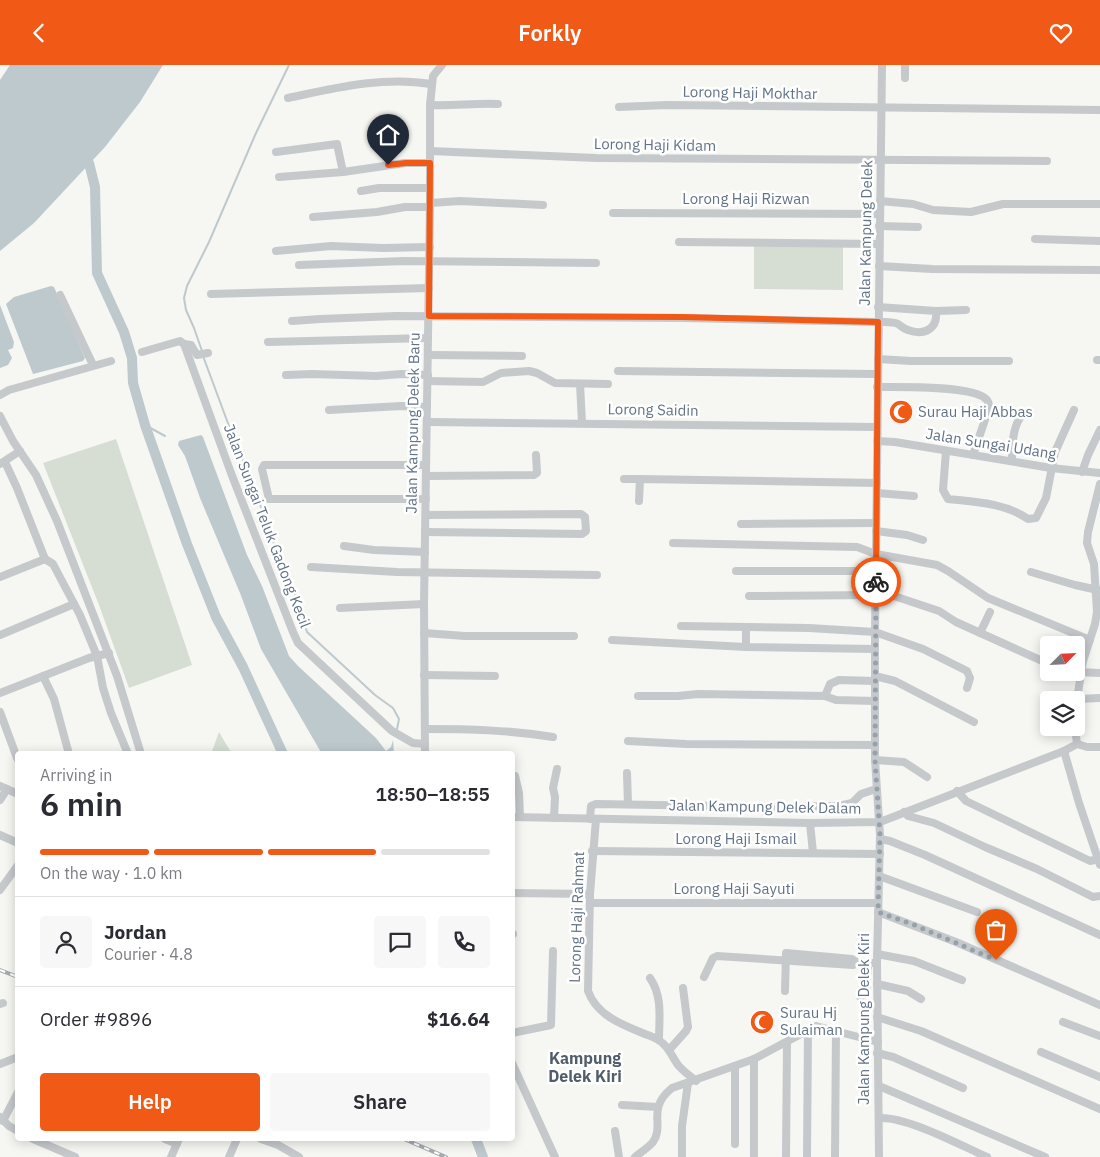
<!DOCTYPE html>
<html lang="en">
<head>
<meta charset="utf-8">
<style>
	body { margin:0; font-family:"IBM Plex Sans",sans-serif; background:#f7f7f7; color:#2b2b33; height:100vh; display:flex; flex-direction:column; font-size:19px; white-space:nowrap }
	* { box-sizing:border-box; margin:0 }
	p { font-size:16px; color:#7c7c81 }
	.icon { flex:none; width:28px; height:28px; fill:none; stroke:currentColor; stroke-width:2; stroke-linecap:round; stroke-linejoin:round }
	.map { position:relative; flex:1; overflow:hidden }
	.side { position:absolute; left:15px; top:686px; width:500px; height:390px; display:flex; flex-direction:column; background:#fff; border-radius:5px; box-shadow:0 2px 12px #0003 }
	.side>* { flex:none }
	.needle { width:32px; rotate:66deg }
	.controls { position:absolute; left:1040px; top:571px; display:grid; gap:10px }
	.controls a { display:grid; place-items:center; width:45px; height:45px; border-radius:5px; background:#fff; box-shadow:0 2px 12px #0003; font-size:25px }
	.pin { position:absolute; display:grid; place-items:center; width:42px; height:42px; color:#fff; margin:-51px -21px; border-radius:50% 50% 50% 0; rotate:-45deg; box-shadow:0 0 5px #0007 }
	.pin .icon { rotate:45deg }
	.courier { position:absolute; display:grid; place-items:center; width:50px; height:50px; margin:-25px; border:4px solid #f15917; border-radius:50%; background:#fff; color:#222; box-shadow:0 1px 6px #0007 }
	.summary em { font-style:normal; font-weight:600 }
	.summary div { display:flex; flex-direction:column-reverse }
	.summary { display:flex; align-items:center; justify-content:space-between; height:85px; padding:0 25px }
	h1 { font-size:32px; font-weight:600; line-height:38px }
	.bar { display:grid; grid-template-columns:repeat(4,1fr); gap:8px 5px; align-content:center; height:60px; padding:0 25px }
	.bar i { height:6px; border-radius:4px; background:#e1e1e2 }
	.bar .selected { background:#f15917 }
	.bar p { grid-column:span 4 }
	.line { display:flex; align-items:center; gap:12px; padding:0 25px; border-top:1px solid #e1e1e2 }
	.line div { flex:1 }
	.round { display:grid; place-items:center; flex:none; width:52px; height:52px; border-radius:5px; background:#f7f7f7 }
	.cta { display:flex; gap:10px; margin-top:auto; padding:10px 25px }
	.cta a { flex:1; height:58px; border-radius:5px; background:#f15917; color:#fff; font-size:20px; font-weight:600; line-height:58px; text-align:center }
	.cta a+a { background:#f7f7f7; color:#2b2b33 }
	header { display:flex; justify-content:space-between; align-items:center; height:65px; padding:0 25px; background:#f15917; color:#fff; font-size:22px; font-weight:600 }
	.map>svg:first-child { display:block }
	.green { fill:#d6ded3 }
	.water { fill:#bec9ce }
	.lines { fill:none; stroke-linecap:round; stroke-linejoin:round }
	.stream { stroke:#bec9ce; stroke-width:2 }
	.river { stroke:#bec9ce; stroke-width:10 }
	.minor { stroke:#c5c9cc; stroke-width:8 }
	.rail-casing { stroke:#a5aab1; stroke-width:4 }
	.rail { stroke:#fff; stroke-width:2; stroke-dasharray:5.5; stroke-linecap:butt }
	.done { stroke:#96a1ac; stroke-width:5; stroke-dasharray:0 9 }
	.route { stroke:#f15917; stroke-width:6 }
	.labels { text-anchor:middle; stroke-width:5; stroke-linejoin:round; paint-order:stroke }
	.street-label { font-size:15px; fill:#627386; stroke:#fff }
	.poi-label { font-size:15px; fill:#627386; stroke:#fff; text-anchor:start }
	.neighbourhood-label { font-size:16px; font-weight:bold; fill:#515d6a; stroke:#fff }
</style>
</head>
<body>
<header><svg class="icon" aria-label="back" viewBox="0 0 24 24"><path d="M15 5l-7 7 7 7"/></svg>Forkly<svg class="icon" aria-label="heart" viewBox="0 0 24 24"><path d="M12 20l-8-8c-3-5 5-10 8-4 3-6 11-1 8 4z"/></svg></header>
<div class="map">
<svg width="1100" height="1092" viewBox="0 0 1100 1092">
	<rect width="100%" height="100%" fill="#f6f6f2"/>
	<g class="green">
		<path d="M 754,180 L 843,181 L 843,225 L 754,224 Z"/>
		<path d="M 116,374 L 192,600 L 129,623 L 99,540 L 43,398 Z"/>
		<path d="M 219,667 L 232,689 L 211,689 Z"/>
	</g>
	<g class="water">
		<path d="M 10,0 L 163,0 L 140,37 L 105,82 L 34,158 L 0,186 L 0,15 Z"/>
		<path d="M 51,221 L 54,222 L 85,293 L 83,296 L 33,309 L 6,239 L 14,232 Z"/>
		<path d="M 0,240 L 14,277 L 13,283 L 8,285 L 12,293 L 8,300 L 0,303 Z"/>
		<path d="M 201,370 L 203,372 L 247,490 L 262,521 L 289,591 L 298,601 L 376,673 L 386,686 L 391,682 L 393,675 L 394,689 L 322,689 L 261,584 L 240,528 L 200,433 L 185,391 L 178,380 L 179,376 Z"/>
	</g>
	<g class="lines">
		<g class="stream">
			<path d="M 202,286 L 194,263 L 186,245 L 184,233 L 187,221 L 209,177 L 256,68 L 289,0"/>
			<path d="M 203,291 L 239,388 L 248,405 L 287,515 L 294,526 L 307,567 L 375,630 L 393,643 L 399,654 L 397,664"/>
			<path d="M 145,360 L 165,371"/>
		</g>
		<g class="river">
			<path d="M 81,88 L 89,98 L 95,122 L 97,208 L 124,267 L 132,293 L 133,318 L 145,360 L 187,479 L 216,552 L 243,602 L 283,689"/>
			<path d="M 476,1074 L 483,1092"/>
		</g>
		<g class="minor">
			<path d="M 905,13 L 905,0"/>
			<path d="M 288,33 C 335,23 384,11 431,19"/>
			<path d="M 430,40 C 453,41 475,38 498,39"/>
			<path d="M 619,42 L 667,40 L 1100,45"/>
			<path d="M 430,86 L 596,93 L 1047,96"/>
			<path d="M 276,87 L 337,79 L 343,107"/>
			<path d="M 279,112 L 343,107 L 405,98 L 430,98"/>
			<path d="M 361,126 L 379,123 L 430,123"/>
			<path d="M 880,136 L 913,139 L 933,145 L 971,147 L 1003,139 L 1100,139"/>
			<path d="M 430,138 L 460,136 L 543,140"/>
			<path d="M 613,148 L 880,149"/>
			<path d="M 313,152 L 377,147 L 405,142 L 430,142"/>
			<path d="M 879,161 L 918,162"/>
			<path d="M 1035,174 L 1100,176"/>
			<path d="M 679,177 L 879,179"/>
			<path d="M 276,186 L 331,181 L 383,183 L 430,182"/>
			<path d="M 299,200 L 404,196 L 596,198"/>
			<path d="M 879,201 L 932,204 L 1100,205"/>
			<path d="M 211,229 L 429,223"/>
			<path d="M 60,230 L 93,300"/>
			<path d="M 936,246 L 966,245"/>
			<path d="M 292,256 L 320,254 L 396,251 L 682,253 L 878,257 C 884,257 893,256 898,259 C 901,261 904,264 908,265 C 924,271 938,264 936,246 L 878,242"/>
			<path d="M 268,277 L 428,273"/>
			<path d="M 184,279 L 191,280 L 197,290 L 208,288"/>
			<path d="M 142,287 L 180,276 L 184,279 L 231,408 L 293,567 L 298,578 L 392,666 L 413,678 L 425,679"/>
			<path d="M 428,290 L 522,291"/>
			<path d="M 878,294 L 911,296 L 1009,296"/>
			<path d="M 1097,295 L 1100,295"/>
			<path d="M 618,306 L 877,309"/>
			<path d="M 286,310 L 312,309 L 376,311 L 401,309 L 428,310"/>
			<path d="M 428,316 L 483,317 L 501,308 L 529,306 L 537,308 L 555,318 L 608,319"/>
			<path d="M 580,319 L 582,358"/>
			<path d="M 877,322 C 898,322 975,320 987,335 C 990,339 989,342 988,346 L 973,390"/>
			<path d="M 0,330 L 9,325 L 111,296"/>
			<path d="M 329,345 L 401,341 L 427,342"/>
			<path d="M 0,351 L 13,376 L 36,410 L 57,456 L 117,611 L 141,689"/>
			<path d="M 428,357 L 877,362"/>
			<path d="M 877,376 L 895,377 L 1051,403 L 1100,408"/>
			<path d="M 946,386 L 943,425 L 948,434 C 975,437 1005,438 1028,454 L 1036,453 L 1046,433 L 1055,387 L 1074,345"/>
			<path d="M 1012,396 C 1012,381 1012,351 1030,346"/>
			<path d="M 5,397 L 17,423 L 45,494"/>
			<path d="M 0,399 L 20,386"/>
			<path d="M 1082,407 L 1088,390 L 1100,365"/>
			<path d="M 426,411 L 534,410 L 537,408 L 536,390"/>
			<path d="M 624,414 L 640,414"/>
			<path d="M 877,428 L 914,431"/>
			<path d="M 426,434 L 269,434 L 262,404 L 264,400 L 426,400"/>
			<path d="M 639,436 L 640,414 L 877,418"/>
			<path d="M 741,459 L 876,458"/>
			<path d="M 876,466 L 907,470 L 923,475"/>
			<path d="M 425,467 L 582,469 L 586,466 L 585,452 L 581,449 L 426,450"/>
			<path d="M 673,478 L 857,482 L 876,489 L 937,500 L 948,506 L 988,533 L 1090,575"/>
			<path d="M 344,481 L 374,485 L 425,487"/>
			<path d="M 45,494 L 53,499 L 80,550 L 97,591 L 103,623 L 111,648 L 128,689"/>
			<path d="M 311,502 L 397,507 L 597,510"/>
			<path d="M 736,506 L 876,506"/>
			<path d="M 1031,507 L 1075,520 L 1098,525"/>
			<path d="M 0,512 L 45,494"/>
			<path d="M 876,527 L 894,531 L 939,546 L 956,557 L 1049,599"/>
			<path d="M 749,531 L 876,530"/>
			<path d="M 340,543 L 424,539"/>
			<path d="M 681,561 L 809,563 L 875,567 L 923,584 L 967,606 L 970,613 L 967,623"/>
			<path d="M 424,568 L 465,571 L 574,571"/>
			<path d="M 980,568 L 990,547"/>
			<path d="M 0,570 L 74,539"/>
			<path d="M 612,575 L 746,582 L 875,584"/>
			<path d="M 746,582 L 746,563"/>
			<path d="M 1076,607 L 1100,608"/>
			<path d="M 424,610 L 495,611"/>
			<path d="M 43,611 L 54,634 L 69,689"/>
			<path d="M 875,611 L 895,616 L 974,657"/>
			<path d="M 0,628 L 89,593 L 109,588"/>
			<path d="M 638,631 L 678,631 L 698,629 L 825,631 L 836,635 L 875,636"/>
			<path d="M 825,631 L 830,619 L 839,615 L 875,616"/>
			<path d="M 1077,634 L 1100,633"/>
			<path d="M 1076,641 L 1083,596 L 1095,559 L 1097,547 L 1094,499 L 1087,478 L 1088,467 L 1100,419"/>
			<path d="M 0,647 L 17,693"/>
			<path d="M 1075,662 L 1077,679"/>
			<path d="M 425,664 C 470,664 509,665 553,672"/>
			<path d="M 628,676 L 686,679 L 874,680"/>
			<path d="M 1077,679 L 1087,682 L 1100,682"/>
			<path d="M 1064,686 L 1079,738 L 1100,800"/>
			<path d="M 425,689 L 424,539 L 430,138 L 430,40 L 433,11 L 442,0"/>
			<path d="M 875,695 L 904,697 L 927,712"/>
			<path d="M 627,708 L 628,739"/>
			<path d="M 515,711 L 519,728 L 520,752"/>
			<path d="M 0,721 L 18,729"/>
			<path d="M 957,726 L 966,736 L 1090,796 L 1098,794"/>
			<path d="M 0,735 L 7,724"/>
			<path d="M 904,747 L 908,751 L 934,758 L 985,782 L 1037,804 L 1093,832 L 1100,831"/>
			<path d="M 512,752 L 810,758 L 880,757 L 1064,686 L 1077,679"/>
			<path d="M 554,753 L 555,732 L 553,723 L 557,704"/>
			<path d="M 590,754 L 591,741 L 596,739 L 777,742 L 839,741 L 852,738 L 861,729 L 876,724"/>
			<path d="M 596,754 L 590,829 L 588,926 C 597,951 623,960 645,969 C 650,971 656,973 660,976 C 669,982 672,992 678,1000 C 683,1006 690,1011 696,1016"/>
			<path d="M 810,758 L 813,788"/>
			<path d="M 0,770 L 18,778"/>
			<path d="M 880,774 L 890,776 L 925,790 L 1100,870"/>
			<path d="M 592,786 L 880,789"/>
			<path d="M 879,811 L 977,847"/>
			<path d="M 0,825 L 18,800"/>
			<path d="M 512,828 L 590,829"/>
			<path d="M 591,838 L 878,838"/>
			<path d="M 878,847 L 956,877 L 1100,940"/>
			<path d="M 512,869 L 513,869"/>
			<path d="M 877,889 L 914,896 L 962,915"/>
			<path d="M 704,912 L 713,893 L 717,891 L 853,900 L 858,898 L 877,898"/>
			<path d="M 650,913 C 663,932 659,954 659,975"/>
			<path d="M 877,919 L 908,926 L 921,934"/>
			<path d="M 785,926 L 786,888 L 852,894 L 858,898"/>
			<path d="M 860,932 L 866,929 L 868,899"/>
			<path d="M 0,939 L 3,938"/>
			<path d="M 877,952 L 921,966 L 1100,1044"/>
			<path d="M 1063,957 L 1100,971"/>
			<path d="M 512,968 L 551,960 L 553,886"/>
			<path d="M 669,985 L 686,966 L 688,962 L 683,923"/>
			<path d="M 1041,987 L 1100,1012"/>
			<path d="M 877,988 L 893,992 L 963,1023"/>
			<path d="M 512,998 L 555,1092"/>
			<path d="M 0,999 L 18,992"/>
			<path d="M 735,1001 L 735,1079"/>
			<path d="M 879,1021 L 1045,1092"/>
			<path d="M 622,1040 L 658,1042"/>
			<path d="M 0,1052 L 9,1061 L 18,1066"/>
			<path d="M 879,1053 C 906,1051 960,1080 987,1092"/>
			<path d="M 3,1056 L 18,1027"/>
			<path d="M 615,1066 L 619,1092"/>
			<path d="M 33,1074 L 75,1092"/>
			<path d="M 165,1074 L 177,1079"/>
			<path d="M 261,1074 L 278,1080 L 299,1092"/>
			<path d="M 171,1092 L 179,1074"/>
			<path d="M 229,1092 L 237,1074"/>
			<path d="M 635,1092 C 641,1087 648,1083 653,1077 C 665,1060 646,1044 672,1023 L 754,994 L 816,961 L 878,977"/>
			<path d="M 682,1092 L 682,1061 L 688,1018"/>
			<path d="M 754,1092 L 754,994"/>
			<path d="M 786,1092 L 787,977"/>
			<path d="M 807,1092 L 808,964"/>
			<path d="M 835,1092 L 836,966"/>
			<path d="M 879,1092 L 877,898 L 880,770 L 875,695 L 875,567 L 882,0"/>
		</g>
		<g class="rail-casing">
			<g id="rail">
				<path d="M 0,905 L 18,912"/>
				<path d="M 404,1074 L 446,1092"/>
			</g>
		</g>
		<use href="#rail" class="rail"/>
	</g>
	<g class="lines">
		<path class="done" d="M 876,517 L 875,695 L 880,770 L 878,847 L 912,859 L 996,895"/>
		<path class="route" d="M 388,100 L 406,98 L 430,98 L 429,251 L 682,252 L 878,257 L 876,517"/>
	</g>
	<defs>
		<g id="mosque-disc" transform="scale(1.25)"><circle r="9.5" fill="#f15917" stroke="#fff"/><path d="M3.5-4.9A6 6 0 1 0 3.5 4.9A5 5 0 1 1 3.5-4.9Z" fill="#fff"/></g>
	</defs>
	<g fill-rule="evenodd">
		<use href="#mosque-disc" x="901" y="347"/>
		<use href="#mosque-disc" x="762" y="957"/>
	</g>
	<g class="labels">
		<g class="street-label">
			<text transform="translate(750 28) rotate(1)" y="5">Lorong Haji Mokthar</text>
			<text transform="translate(655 80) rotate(1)" y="5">Lorong Haji Kidam</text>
			<text x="746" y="139">Lorong Haji Rizwan</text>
			<text transform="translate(866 168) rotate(-89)" y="5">Jalan Kampung Delek</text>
			<text transform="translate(653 345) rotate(1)" y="5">Lorong Saidin</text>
			<text transform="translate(413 358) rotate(-89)" y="5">Jalan Kampung Delek Baru</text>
			<text transform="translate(991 379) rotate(9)" y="5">Jalan Sungai Udang</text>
			<text transform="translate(267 461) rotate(69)" y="5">Jalan Sungai Teluk Gadong Kecil</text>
			<text transform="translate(765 742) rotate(1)" y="5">Jalan Kampung Delek Dalam</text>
			<text x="736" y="779">Lorong Haji Ismail</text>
			<text x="734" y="829">Lorong Haji Sayuti</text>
			<text transform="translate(577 852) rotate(-88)" y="5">Lorong Haji Rahmat</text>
			<text transform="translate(864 954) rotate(-90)" y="5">Jalan Kampung Delek Kiri</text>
		</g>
		<g class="poi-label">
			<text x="918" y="352">Surau Haji Abbas</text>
			<text x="780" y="953">Surau Hj<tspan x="780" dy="17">Sulaiman</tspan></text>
		</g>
		<g class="neighbourhood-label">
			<text x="585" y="999">Kampung<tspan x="585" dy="18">Delek Kiri</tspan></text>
		</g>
	</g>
</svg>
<div class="controls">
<a><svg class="needle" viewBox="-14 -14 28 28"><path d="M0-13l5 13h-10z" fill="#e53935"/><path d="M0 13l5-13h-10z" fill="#7c7c81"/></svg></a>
<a><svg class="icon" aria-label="layers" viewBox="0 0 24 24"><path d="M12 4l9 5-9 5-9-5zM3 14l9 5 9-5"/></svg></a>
</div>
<div class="pin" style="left:996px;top:895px;background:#ea580c"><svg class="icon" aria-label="bag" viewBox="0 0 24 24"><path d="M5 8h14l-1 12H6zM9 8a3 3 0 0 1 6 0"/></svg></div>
<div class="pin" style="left:388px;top:100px;background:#1f2937"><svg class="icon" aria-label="home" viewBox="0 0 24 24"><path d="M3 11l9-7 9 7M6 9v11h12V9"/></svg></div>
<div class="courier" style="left:876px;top:517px"><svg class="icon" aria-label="bike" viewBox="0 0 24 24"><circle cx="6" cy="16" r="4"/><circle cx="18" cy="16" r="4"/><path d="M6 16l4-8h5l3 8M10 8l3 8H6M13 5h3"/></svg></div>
<section class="side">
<div class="summary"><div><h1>6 min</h1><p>Arriving in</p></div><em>18:50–18:55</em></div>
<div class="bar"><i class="selected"></i><i class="selected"></i><i class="selected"></i><i></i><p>On the way · 1.0 km</p></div>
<div class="line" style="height:90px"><a class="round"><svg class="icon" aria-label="person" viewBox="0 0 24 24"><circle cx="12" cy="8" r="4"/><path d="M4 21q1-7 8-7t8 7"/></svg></a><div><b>Jordan</b><p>Courier · 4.8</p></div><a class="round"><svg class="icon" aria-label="chat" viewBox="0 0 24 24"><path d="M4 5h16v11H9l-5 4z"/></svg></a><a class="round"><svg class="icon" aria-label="phone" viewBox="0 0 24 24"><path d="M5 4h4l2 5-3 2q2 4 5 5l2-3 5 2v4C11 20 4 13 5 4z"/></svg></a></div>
<div class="line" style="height:65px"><div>Order #9896</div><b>$16.64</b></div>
<div class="cta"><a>Help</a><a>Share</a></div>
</section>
</div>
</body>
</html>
